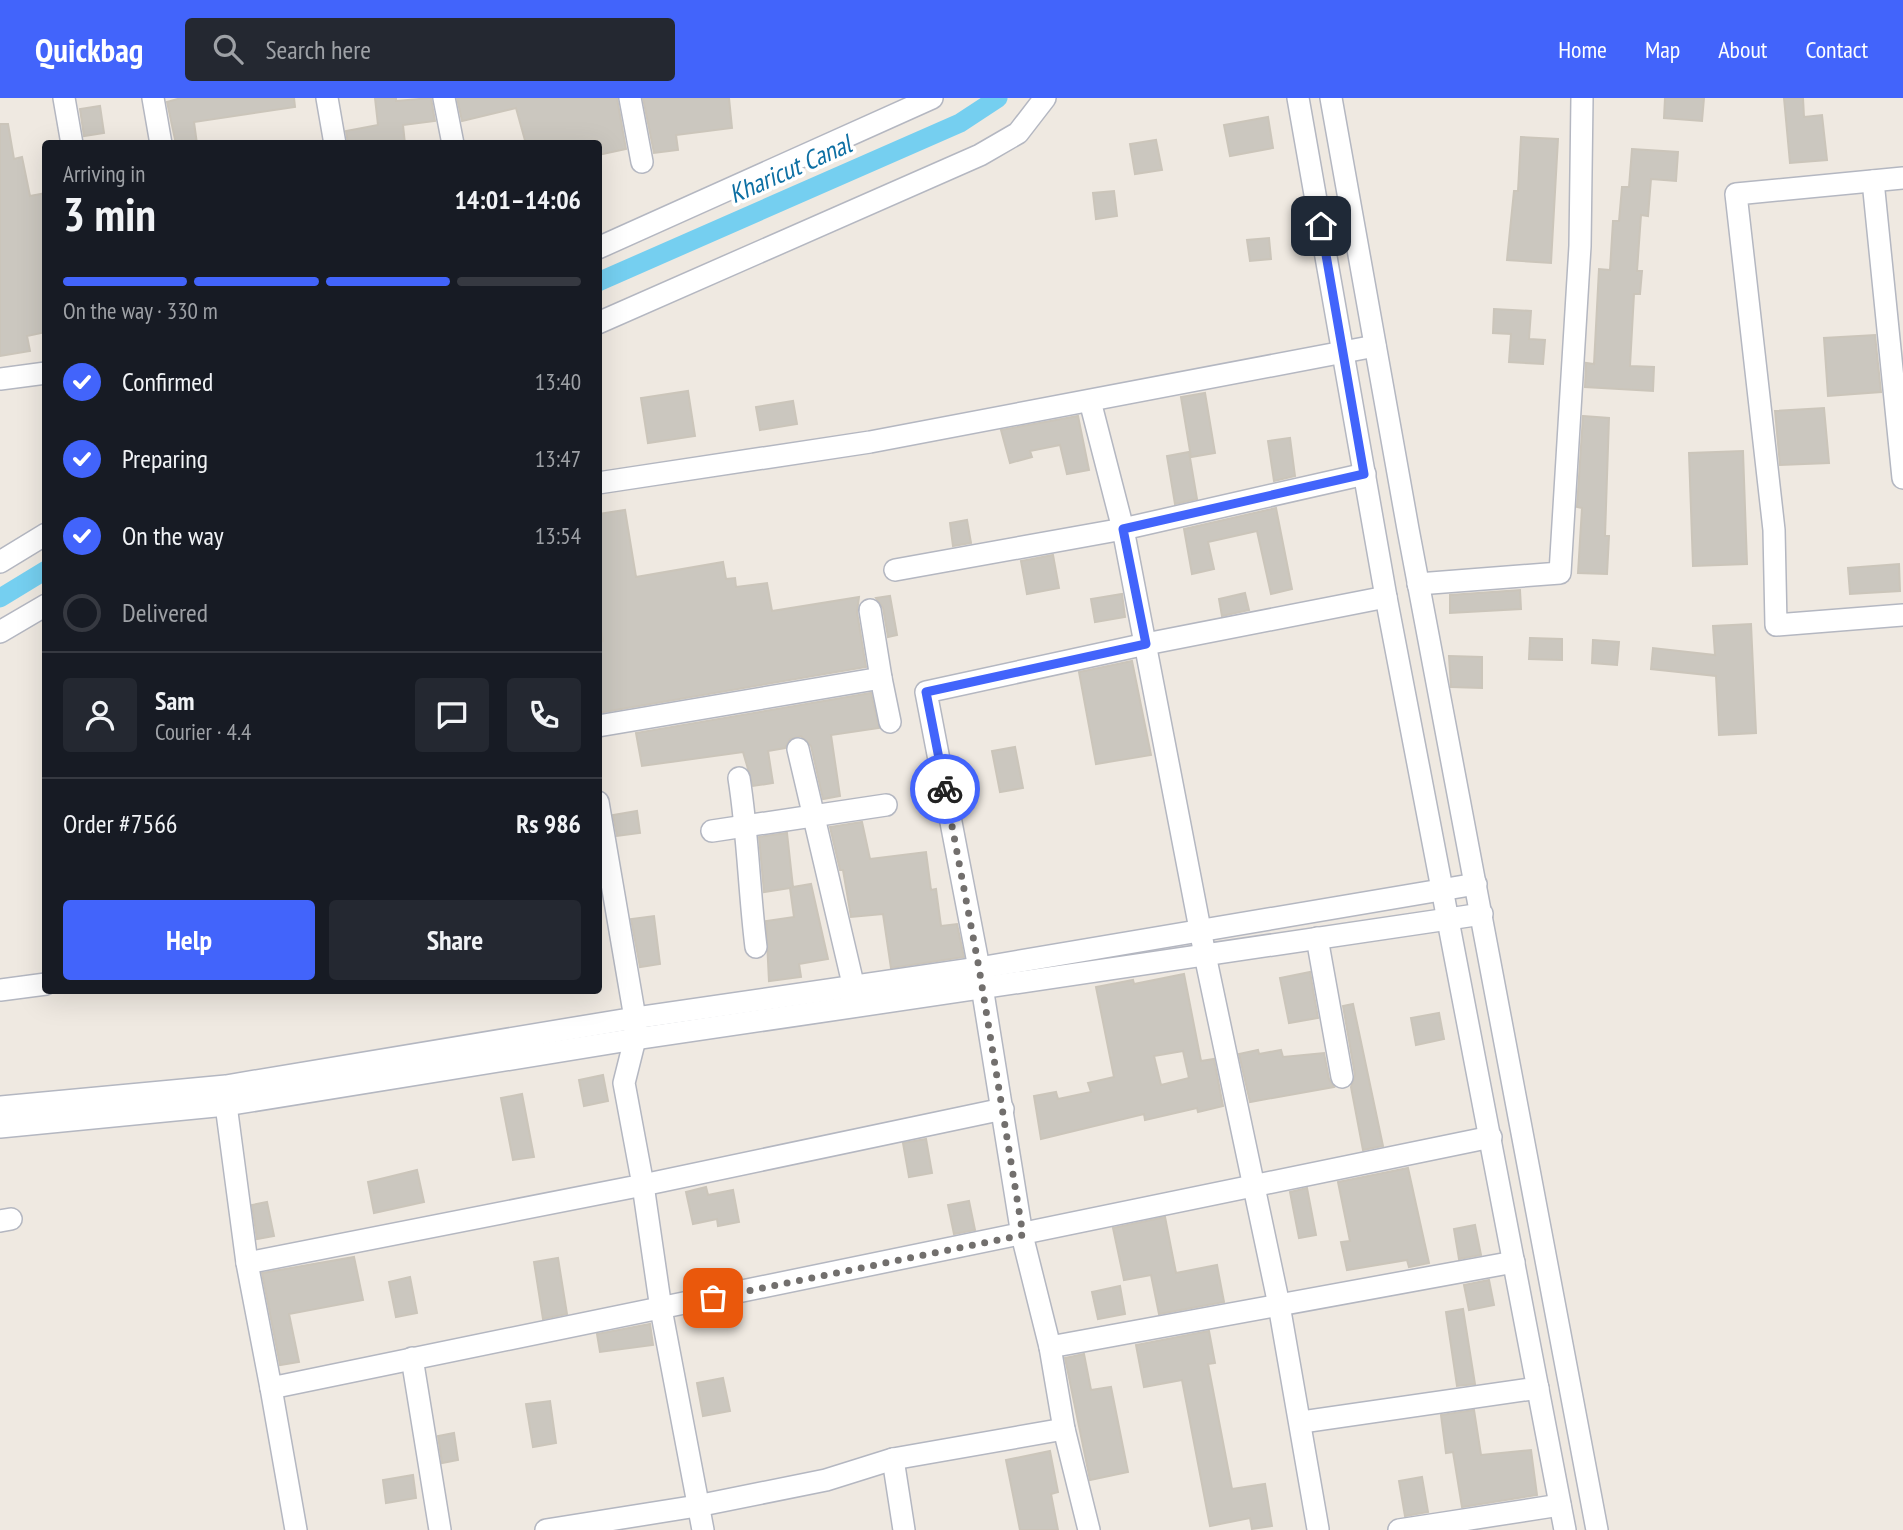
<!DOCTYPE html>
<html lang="en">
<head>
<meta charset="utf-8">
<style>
	body { margin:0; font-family:"PT Sans Narrow",sans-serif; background:#242831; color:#f1f3f6; height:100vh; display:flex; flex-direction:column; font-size:26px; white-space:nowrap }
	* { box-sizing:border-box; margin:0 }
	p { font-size:23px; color:#9ea1a6 }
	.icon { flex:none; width:38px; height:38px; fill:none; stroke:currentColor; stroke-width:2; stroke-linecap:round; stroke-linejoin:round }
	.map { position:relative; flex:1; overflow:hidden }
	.details { position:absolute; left:42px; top:42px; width:560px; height:854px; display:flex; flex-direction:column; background:#171b24; border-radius:7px; box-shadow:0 7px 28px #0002 }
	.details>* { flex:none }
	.pin { position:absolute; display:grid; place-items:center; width:60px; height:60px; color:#fff; margin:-30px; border-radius:14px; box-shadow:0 4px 10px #0006 }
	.courier { position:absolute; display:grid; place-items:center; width:70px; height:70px; margin:-35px; border:5px solid #4264fb; border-radius:50%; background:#fff; color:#222; box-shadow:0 2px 9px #0007 }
	.head em { font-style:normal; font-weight:800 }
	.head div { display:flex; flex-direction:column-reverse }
	.head { display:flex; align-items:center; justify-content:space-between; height:119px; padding:0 21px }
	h1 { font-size:46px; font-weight:800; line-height:52px }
	.bar { display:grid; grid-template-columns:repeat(4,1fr); gap:10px 7px; align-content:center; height:84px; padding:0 21px }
	.bar i { height:9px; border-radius:5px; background:#363941 }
	.bar .current { background:#4264fb }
	.bar p { grid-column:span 4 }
	.line { display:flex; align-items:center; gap:18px; padding:0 21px; border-top:2px solid #363941 }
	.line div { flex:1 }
	.round { display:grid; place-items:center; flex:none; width:74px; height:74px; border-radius:7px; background:#242831 }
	ol { padding:0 21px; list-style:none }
	li { display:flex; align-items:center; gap:21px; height:77px }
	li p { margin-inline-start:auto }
	li .icon { padding:7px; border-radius:50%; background:#4264fb; color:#fff; stroke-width:4 }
	li:last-child { color:#9ea1a6 }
	li i { width:38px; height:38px; border:4px solid #363941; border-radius:50% }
	.button { display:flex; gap:14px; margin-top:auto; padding:14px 21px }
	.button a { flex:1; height:80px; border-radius:7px; background:#4264fb; color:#fff; font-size:28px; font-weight:800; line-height:80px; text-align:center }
	.button a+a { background:#242831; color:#f1f3f6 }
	header { display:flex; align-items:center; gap:42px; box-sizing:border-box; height:98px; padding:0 35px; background:#4264fb; color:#fff }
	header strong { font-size:33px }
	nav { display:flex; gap:38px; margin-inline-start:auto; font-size:24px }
	.search { width:490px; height:63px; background:#242831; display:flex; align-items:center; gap:18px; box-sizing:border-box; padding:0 24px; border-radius:7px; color:#9ea1a6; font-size:26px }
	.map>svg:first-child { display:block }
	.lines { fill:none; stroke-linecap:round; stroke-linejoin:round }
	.canal { stroke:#75cff0; stroke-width:19 }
	.building { fill:#cbc7bf; stroke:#cbc5ba; stroke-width:2; fill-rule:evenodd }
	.minor-casing { stroke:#b4b7c1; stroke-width:24 }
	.minor { stroke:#fff; stroke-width:21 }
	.done { stroke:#726f6d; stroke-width:7; stroke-dasharray:0 12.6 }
	.route { stroke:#4264fb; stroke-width:9 }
	.labels { text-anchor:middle; stroke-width:7; stroke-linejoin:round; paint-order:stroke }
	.water-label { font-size:26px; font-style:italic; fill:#0d6fa3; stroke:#fff }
</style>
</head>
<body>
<header>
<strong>Quickbag</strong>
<div class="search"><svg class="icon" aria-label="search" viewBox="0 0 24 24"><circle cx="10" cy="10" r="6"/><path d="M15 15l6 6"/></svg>Search here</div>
<nav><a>Home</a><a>Map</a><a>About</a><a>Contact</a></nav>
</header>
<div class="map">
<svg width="1903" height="1432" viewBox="0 0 1903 1432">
	<rect width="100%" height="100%" fill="#efe9e1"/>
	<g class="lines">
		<g class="canal">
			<path d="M 598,184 L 960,25 L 998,0"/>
			<path d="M 0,500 L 46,472"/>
		</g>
	</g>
	<g class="building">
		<path d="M 181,0 L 294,0 L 295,9 L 194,24 L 197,46 L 176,46 L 167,4 Z"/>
		<path d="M 375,0 L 396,0 L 396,3 L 431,0 L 435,23 L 403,27 L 405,46 L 348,46 L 346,33 L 378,27 Z"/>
		<path d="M 457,0 L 617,0 L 626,51 L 598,57 L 598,46 L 526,46 L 516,10 L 462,23 Z"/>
		<path d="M 643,0 L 729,0 L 732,30 L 676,37 L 678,52 L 654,55 Z"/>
		<path d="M 1665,0 L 1704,0 L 1702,23 L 1664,20 Z"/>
		<path d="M 1784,0 L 1803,0 L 1804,19 L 1822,17 L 1827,62 L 1790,65 Z"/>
		<path d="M 100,8 L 104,35 L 84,38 L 80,11 Z"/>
		<path d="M 1268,19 L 1273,50 L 1230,58 L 1224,27 Z"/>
		<path d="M 0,26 L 8,26 L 14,61 L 22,59 L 30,98 L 46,95 L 46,234 L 27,238 L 30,253 L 0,258 Z"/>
		<path d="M 1521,39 L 1558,41 L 1551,165 L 1507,162 L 1514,93 L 1518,93 Z"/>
		<path d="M 1156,42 L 1162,72 L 1135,76 L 1130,46 Z"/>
		<path d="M 1632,51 L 1678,54 L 1676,83 L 1651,81 L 1648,118 L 1641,117 L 1637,173 L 1642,173 L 1640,196 L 1634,196 L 1630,268 L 1654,269 L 1653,293 L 1585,289 L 1586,265 L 1594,266 L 1599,171 L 1610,172 L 1613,123 L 1619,123 L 1622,89 L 1629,89 Z"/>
		<path d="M 1114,93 L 1117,118 L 1096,121 L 1093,95 Z"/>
		<path d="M 1269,140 L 1271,161 L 1250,163 L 1247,142 Z"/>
		<path d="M 1494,211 L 1531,213 L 1529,241 L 1545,242 L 1543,266 L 1509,264 L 1511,236 L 1493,235 Z"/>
		<path d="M 1875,237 L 1881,294 L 1828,298 L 1824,240 Z"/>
		<path d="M 688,293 L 695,338 L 648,345 L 641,300 Z"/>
		<path d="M 1205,295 L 1215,355 L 1191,359 L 1181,299 Z"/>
		<path d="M 793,303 L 797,326 L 760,332 L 756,309 Z"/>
		<path d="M 1824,310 L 1829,365 L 1780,367 L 1775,313 Z"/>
		<path d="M 1078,318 L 1089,372 L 1067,376 L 1060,347 L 1030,353 L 1032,359 L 1010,365 L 1001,332 Z"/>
		<path d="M 1583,318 L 1609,320 L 1605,438 L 1609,438 L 1607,476 L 1578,475 L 1582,410 L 1577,409 Z"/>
		<path d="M 1290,340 L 1295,378 L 1274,383 L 1268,343 Z"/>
		<path d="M 1743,353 L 1747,466 L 1693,468 L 1689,355 Z"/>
		<path d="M 1189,354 L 1197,401 L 1175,406 L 1167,358 Z"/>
		<path d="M 1276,410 L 1292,491 L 1271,496 L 1257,433 L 1208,444 L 1214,471 L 1192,476 L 1184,431 Z"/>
		<path d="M 625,412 L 636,479 L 723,464 L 726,481 L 735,480 L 736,489 L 767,485 L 772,513 L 859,499 L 857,514 L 866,569 L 598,615 L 598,544 L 603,543 L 598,515 L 598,416 Z"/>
		<path d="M 967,422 L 971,445 L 953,448 L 950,425 Z"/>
		<path d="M 1053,457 L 1059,490 L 1027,496 L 1021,463 Z"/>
		<path d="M 1899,466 L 1900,493 L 1850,496 L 1848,470 Z"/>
		<path d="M 1520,492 L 1521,511 L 1450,515 L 1450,497 Z"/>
		<path d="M 1245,495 L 1249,512 L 1222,518 L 1219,501 Z"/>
		<path d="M 1122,496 L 1125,519 L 1095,524 L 1091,501 Z"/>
		<path d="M 890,498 L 897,537 L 888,539 L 883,510 L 876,500 Z"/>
		<path d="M 1751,526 L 1756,635 L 1719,637 L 1716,578 L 1651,571 L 1653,550 L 1715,557 L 1713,528 Z"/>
		<path d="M 1530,540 L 1562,541 L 1562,562 L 1529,561 Z"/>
		<path d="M 1593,542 L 1619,544 L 1617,567 L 1592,565 Z"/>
		<path d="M 1449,558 L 1482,559 L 1482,590 L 1451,589 Z"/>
		<path d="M 1132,563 L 1151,657 L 1096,666 L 1079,574 Z"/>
		<path d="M 871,595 L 879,630 L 831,637 L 840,698 L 823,701 L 811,648 L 801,638 L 790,641 L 785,650 L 768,653 L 773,685 L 753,688 L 743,654 L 642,668 L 636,635 Z"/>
		<path d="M 1015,649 L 1023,690 L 1000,694 L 992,653 Z"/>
		<path d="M 637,713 L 640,735 L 617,738 L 613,717 Z"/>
		<path d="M 862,724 L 870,761 L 926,754 L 931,792 L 936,791 L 941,828 L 957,826 L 964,859 L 891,870 L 883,816 L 851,819 L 843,772 L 840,772 L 830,729 Z"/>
		<path d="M 787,735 L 793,789 L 811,786 L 828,861 L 799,866 L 801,879 L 769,883 L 766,823 L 794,819 L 790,790 L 764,794 L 759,739 Z"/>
		<path d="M 654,818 L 660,866 L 640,869 L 631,821 Z"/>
		<path d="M 1310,874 L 1318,920 L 1289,925 L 1280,880 Z"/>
		<path d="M 1184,876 L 1201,963 L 1214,961 L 1223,1008 L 1198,1014 L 1197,1010 L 1145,1022 L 1144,1016 L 1041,1041 L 1034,998 L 1056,994 L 1058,1001 L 1091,994 L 1088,985 L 1114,979 L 1096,889 L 1133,882 L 1134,886 ZM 1183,953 L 1189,980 L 1161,987 L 1154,958 Z"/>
		<path d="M 1353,906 L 1383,1048 L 1363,1052 L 1351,989 L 1355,977 L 1343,908 Z"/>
		<path d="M 1439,915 L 1444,941 L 1416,947 L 1411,920 Z"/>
		<path d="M 1258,952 L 1259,956 L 1281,952 L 1283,959 L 1324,955 L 1329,981 L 1334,989 L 1250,1004 L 1239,956 Z"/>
		<path d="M 603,977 L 608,1003 L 584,1008 L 579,982 Z"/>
		<path d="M 522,996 L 534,1059 L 513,1062 L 501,1000 Z"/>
		<path d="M 926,1041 L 932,1075 L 909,1079 L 903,1045 Z"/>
		<path d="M 1408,1070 L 1429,1165 L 1409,1169 L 1407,1162 L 1347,1172 L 1341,1144 L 1350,1143 L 1338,1084 Z"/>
		<path d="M 417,1072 L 424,1104 L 374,1115 L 368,1084 Z"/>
		<path d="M 706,1089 L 708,1097 L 733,1092 L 739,1124 L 718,1128 L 717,1121 L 693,1126 L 686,1094 Z"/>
		<path d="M 1307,1090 L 1316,1137 L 1299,1140 L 1290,1094 Z"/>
		<path d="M 969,1103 L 975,1132 L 954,1136 L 948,1107 Z"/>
		<path d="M 267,1104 L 274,1138 L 257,1141 L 252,1107 Z"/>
		<path d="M 1165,1119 L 1176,1175 L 1217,1167 L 1224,1204 L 1159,1216 L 1151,1177 L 1124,1182 L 1113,1130 Z"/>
		<path d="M 1475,1127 L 1481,1157 L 1459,1161 L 1454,1131 Z"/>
		<path d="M 354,1159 L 363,1202 L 289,1216 L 299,1264 L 280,1267 L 262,1175 Z"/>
		<path d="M 558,1160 L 567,1216 L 543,1221 L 534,1164 Z"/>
		<path d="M 410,1179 L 417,1215 L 396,1219 L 389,1184 Z"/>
		<path d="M 1489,1182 L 1494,1207 L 1469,1212 L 1464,1187 Z"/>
		<path d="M 1120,1188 L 1125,1216 L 1098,1221 L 1092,1194 Z"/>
		<path d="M 1463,1211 L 1475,1286 L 1457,1288 L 1446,1214 Z"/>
		<path d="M 650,1226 L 653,1247 L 600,1254 L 597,1236 Z"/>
		<path d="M 1209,1233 L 1215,1265 L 1208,1266 L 1232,1391 L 1265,1386 L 1272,1428 L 1252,1431 L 1250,1420 L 1210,1428 L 1182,1282 L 1144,1289 L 1136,1247 Z"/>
		<path d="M 1084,1256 L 1091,1292 L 1111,1289 L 1128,1374 L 1090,1382 L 1065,1260 Z"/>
		<path d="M 723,1280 L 730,1313 L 703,1318 L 697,1285 Z"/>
		<path d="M 550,1303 L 556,1345 L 533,1349 L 526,1306 Z"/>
		<path d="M 1474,1312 L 1481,1357 L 1531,1352 L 1537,1397 L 1462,1409 L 1453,1354 L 1446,1355 L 1441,1317 Z"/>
		<path d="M 454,1335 L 458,1362 L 442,1365 L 438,1338 Z"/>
		<path d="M 1050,1353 L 1058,1394 L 1051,1396 L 1058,1432 L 1020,1432 L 1006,1362 Z"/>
		<path d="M 413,1377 L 416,1400 L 386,1405 L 383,1382 Z"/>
		<path d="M 1422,1379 L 1428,1414 L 1405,1418 L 1399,1383 Z"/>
	</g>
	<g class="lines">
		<g class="minor-casing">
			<g id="minor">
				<path d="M 64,0 L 72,46"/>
				<path d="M 153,0 L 161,46"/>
				<path d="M 327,0 L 335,46"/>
				<path d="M 444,0 L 453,46"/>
				<path d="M 630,0 L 642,64"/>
				<path d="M 1298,0 L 1386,499 L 1565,1432"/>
				<path d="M 1331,0 L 1408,431 L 1597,1432"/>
				<path d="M 1903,80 L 1736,96 L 1774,432 L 1776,527 L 1903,517"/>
				<path d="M 1873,83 L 1903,380"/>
				<path d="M 598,150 L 932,0"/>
				<path d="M 598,225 L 980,57 L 1018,35 L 1045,0"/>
				<path d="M 0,281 L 46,275"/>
				<path d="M 1090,303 L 1123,431 L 1365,376"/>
				<path d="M 598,385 L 870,344 L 1375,248"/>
				<path d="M 0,464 L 46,436"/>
				<path d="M 895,472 L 1123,431 L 1205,857 L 1279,1207 L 1318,1431"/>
				<path d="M 1418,486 L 1560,475 L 1580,148 L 1582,0"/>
				<path d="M 870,512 L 881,580"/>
				<path d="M 0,534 L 46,507"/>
				<path d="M 598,628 L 881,580 L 890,624"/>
				<path d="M 798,651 L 854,890"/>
				<path d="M 739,680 C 748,736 749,793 756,849"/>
				<path d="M 712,733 L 886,707"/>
				<path d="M 1317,840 L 1342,979"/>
				<path d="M 0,892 L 46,886"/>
				<path d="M 226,1007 L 247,1165 L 271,1290 L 1491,1039"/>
				<path d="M 0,1009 L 226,988 L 635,920 L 979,870 L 1476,786"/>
				<path d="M 0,1029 L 226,1007 L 635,941 L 1482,816"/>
				<path d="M 0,1123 L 11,1121"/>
				<path d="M 247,1165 L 643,1087 L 624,985 L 635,941 L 635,920 L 598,704"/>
				<path d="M 1050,1249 L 1514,1164"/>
				<path d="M 412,1260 L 440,1432"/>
				<path d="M 271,1290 L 296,1432"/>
				<path d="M 1302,1324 L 1538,1290"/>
				<path d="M 893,1361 L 904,1432"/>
				<path d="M 546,1432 L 697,1408 L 826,1382 L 893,1361 L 1064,1331"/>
				<path d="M 703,1432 L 661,1211 L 643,1087 L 1003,1011"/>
				<path d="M 1089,1432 L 1064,1331 L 1050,1249 L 1022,1137 L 979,870 L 926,594 L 1146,546 L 1386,499"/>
				<path d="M 1399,1432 L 1560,1407"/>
			</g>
		</g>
		<use href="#minor" class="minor"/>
	</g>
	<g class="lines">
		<path class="done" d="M 713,1200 L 1023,1137 L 979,870 L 945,691"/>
		<path class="route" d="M 945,691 L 926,594 L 1146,546 L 1123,431 L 1364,376 L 1321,128"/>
	</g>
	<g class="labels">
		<g class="water-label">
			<text transform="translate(790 71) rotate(-24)" y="9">Kharicut Canal</text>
		</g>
	</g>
</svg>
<div class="pin" style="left:713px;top:1200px;background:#ea580c"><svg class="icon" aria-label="bag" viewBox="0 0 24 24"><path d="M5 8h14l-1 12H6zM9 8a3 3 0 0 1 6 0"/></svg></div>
<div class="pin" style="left:1321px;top:128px;background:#1f2937"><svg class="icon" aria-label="home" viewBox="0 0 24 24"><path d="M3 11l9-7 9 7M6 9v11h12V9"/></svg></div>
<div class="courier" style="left:945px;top:691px"><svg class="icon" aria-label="bike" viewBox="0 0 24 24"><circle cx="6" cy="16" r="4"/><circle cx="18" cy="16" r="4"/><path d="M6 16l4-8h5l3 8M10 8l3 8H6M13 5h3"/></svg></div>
<section class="details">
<div class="head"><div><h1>3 min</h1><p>Arriving in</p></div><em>14:01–14:06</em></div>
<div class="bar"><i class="current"></i><i class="current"></i><i class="current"></i><i></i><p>On the way · 330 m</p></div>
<ol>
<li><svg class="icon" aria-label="check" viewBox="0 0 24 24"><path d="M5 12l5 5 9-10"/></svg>Confirmed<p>13:40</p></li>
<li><svg class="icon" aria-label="check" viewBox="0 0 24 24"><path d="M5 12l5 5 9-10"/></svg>Preparing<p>13:47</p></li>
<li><svg class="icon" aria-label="check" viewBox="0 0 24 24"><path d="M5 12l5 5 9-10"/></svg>On the way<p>13:54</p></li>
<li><i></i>Delivered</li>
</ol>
<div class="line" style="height:126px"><a class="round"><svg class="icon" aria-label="person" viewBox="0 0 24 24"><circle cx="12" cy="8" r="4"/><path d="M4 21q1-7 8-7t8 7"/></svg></a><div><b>Sam</b><p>Courier · 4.4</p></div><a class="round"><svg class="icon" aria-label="chat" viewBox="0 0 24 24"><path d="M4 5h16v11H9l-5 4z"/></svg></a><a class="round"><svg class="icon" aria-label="phone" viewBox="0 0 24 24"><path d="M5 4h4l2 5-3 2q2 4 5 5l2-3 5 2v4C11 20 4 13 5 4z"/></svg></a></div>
<div class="line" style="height:91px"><div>Order #7566</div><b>Rs 986</b></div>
<div class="button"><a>Help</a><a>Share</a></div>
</section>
</div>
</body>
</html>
